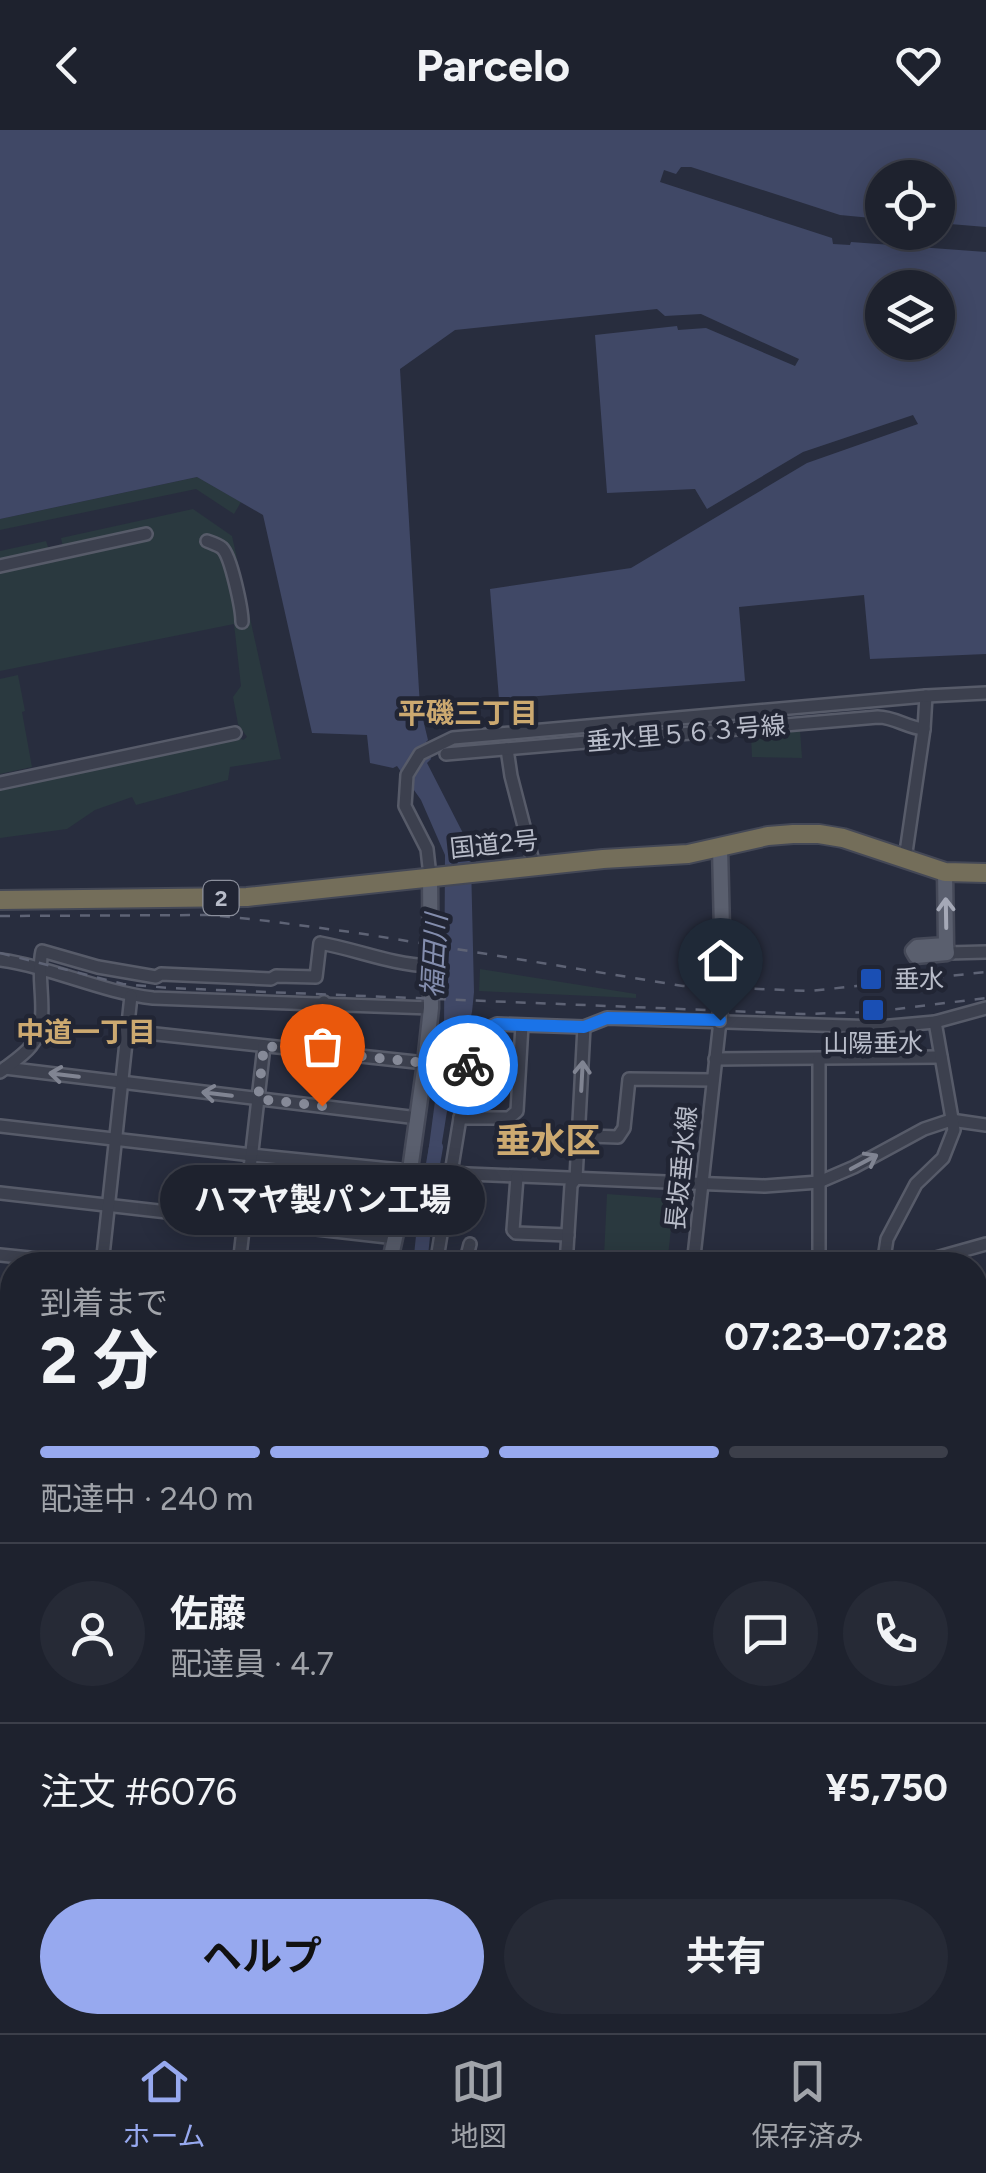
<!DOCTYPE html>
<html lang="ja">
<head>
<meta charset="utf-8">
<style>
	body { margin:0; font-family:Figtree,"Noto Sans JP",sans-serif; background:#262a36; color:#f1f3f6; height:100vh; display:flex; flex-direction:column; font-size:38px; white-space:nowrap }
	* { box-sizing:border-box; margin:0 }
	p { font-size:32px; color:#a1a4aa }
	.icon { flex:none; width:55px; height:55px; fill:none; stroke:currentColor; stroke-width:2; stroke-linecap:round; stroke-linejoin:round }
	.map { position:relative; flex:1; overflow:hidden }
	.sheet { position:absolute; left:0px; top:1122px; width:988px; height:782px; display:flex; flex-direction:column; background:#1e222e; border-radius:40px 40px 0 0; box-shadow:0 5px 25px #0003,0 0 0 2px #3c3f4a }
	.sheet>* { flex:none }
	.buttons { position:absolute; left:865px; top:30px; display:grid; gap:20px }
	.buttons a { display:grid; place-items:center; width:90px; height:90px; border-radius:50%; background:#1e222e; box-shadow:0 5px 25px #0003,0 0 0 2px #3c3f4a; font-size:50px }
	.pin { position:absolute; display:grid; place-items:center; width:85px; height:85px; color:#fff; margin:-102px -42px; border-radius:50% 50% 50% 0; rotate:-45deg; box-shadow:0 0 10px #0007 }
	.pin .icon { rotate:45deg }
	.courier { position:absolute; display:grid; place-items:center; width:100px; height:100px; margin:-50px; border:8px solid #1a73e8; border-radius:50%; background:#fff; color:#222; box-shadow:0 2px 12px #0007 }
	.bubble { position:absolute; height:70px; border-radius:35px; background:#1e222e; box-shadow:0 5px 25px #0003,0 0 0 2px #3c3f4a; font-size:32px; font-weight:700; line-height:70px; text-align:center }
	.overview em { font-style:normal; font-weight:700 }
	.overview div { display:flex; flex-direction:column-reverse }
	.overview { display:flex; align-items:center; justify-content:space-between; height:170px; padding:0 40px }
	h1 { font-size:65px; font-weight:700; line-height:75px }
	.bar { display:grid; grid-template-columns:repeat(4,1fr); gap:15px 10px; align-content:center; height:120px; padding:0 40px }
	.bar i { height:12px; border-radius:8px; background:#3c3f4a }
	.bar .active { background:#97a9ef }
	.bar p { grid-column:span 4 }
	.line { display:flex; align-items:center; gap:25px; padding:0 40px; border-top:2px solid #3c3f4a }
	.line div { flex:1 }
	.round { display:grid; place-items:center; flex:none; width:105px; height:105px; border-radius:52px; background:#262a36 }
	.primary-button { display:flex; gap:20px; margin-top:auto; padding:20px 40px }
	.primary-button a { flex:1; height:115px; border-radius:60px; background:#97a9ef; color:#111; font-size:40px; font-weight:700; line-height:115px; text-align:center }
	.primary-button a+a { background:#262a36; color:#f1f3f6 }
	header { display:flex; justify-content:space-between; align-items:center; height:130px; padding:0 40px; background:#1e222e; font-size:45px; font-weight:700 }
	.dock { display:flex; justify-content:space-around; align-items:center; height:140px; border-top:2px solid #3c3f4a; background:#1e222e; font-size:28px; color:#a1a4aa }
	.dock a { display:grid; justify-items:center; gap:5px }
	.dock .active { color:#97a9ef }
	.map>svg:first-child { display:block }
	.green { fill:#2a393f }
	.water { fill:#404866; fill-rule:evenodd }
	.pier { fill:#282d3e }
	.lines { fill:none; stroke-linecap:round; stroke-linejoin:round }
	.river { stroke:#404866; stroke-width:14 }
	.major-tunnel { stroke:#3e4253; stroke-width:14; stroke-dasharray:14 7; stroke-linecap:butt }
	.minor-casing { stroke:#575b69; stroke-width:16 }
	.major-casing { stroke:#454958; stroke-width:19 }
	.highway-casing { stroke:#444856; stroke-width:22 }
	.minor { stroke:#3c404e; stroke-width:11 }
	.major { stroke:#5a5f6e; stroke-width:14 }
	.highway { stroke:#746e5a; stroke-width:18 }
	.rail { stroke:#5e6375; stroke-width:2.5; stroke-dasharray:10 10; stroke-linecap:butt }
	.oneway { stroke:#a5a9b7 }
	.oneway2 { stroke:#808492 }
	.done { stroke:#868a98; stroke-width:10; stroke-dasharray:0 18 }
	.route { stroke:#1a73e8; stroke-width:12 }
	.transit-dot { fill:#1a4fb4; stroke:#212534; stroke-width:4 }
	.labels { text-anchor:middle; stroke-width:9; stroke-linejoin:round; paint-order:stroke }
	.shield { fill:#212534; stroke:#8b8f9c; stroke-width:2.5 }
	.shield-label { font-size:22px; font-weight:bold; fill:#b8bcc9 }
	.street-label { font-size:25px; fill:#b8bcc9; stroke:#212534 }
	.poi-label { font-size:25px; fill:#b8bcc9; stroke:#212534; text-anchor:start }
	.neighbourhood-label { font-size:28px; font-weight:bold; fill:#cca970; stroke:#212534 }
	.water-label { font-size:28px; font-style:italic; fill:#838dad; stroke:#212534 }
	.district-label { font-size:35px; font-weight:bold; fill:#cca970; stroke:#212534 }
</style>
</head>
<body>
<header><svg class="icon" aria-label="back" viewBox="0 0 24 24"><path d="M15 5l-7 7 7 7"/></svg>Parcelo<svg class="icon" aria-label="heart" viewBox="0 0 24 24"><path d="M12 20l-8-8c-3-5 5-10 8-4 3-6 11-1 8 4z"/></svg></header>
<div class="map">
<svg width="986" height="1903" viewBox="0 0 986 1903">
	<rect width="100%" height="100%" fill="#282d3e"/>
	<g class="green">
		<path d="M 197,347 L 241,372 L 234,384 L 196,359 L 0,400 L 0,389 Z"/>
		<path d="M 193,379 L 232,406 L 281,629 L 230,637 L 228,650 L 136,675 L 132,667 L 95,680 L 67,699 L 0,708 L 0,657 L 239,607 L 243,610 L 247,607 L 238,594 L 233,567 L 241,556 L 234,494 L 0,541 L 0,421 L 46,411 L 49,420 L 63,417 L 61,408 Z"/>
		<path d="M 18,545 L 25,581 L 22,582 L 32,637 L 0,644 L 0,549 Z"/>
		<path d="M 800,600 L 802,628 L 752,627 L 751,605 Z"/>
		<path d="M 480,839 L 636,864 L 636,868 L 479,861 Z"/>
		<path d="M 607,1064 L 674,1069 L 668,1127 L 604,1126 Z"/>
	</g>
	<path class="water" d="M 0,0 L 986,0 L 986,524 L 870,529 L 864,465 L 739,477 L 745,551 L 499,569 L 490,459 L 631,438 L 807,333 L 918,294 L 913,285 L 803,322 L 707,379 L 695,359 L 607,363 L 595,205 L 677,196 L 678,200 L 706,198 L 795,236 L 799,229 L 701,184 L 665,186 L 657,179 L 455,200 L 400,239 L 420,577 L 428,610 L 426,612 L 431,629 L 427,633 L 466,709 L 471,732 L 474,862 L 472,882 L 448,975 L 439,1031 L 427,1031 L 444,904 L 445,725 L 421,670 L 397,636 L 393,638 L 370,633 L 367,605 L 312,603 L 263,385 L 197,347 L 0,389 ZM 882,48 L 938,48 L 938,102 L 882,102 ZM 882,158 L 938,158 L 938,212 L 882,212 Z"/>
	<path class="pier" d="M 681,37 L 691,37 L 840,85 L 882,89 L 882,102 L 938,102 L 938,93 L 986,97 L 986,122 L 851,112 L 850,115 L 833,114 L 832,108 L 660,52 L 664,40 L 676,44 Z"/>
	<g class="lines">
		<g class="river">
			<path d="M 420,1135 L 427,1068 L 436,1017"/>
			<path d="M 0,1492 L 12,1485"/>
		</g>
		<path class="major-tunnel" d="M 720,885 L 723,841"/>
		<g class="minor-casing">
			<g id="minor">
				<path d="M 207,411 C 210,412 220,416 222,418 C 231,426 242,479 242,492"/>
				<path d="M 0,436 L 146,404"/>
				<path d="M 507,619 L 511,646 L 534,735"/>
				<path d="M 446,624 L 878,587 C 895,587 907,598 924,599"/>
				<path d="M 0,653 L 235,603"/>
				<path d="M 905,729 L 924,599 L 926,566"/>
				<path d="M 430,746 L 427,719 L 405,676 L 407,645 L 420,624 L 453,608 L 926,566 L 986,563"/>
				<path d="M 947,823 L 986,822"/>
				<path d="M 0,830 C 52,837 100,862 153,868 L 431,878"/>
				<path d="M 128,901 L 425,933 L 473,935"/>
				<path d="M 317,921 L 324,872"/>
				<path d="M 715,929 L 941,927"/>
				<path d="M 5,938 L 418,988"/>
				<path d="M 0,942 C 10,934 23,926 31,916 C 52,890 35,852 42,821 L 98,837 L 156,847 L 161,844 L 271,849 L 276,846 L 316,847 L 320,813 C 359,820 389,834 430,836"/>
				<path d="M 460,988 L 509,988 L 517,981 L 522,895"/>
				<path d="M 0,996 L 252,1025 L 420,1042 L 765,1056 L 819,1052 L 854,1037 L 924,999 L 951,990 L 986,995"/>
				<path d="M 590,1006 L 618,1007 L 624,998 L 629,949 L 713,950"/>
				<path d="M 517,1047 L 513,1100 L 516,1103 L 568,1105"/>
				<path d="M 0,1063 L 396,1108"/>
				<path d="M 0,1125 L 98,1135"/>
				<path d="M 438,1126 L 469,1135"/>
				<path d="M 465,1134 L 470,1114"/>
				<path d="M 102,1135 L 131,866"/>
				<path d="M 239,1135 L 264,916"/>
				<path d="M 436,1135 L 460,988 L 484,900 L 497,894 L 584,897 L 607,888 L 879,897 L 935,892 L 986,878"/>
				<path d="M 566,1135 L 571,1055 L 576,1048 L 584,897"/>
				<path d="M 693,1135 L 720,891"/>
				<path d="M 819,1135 L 819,929"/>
				<path d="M 889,1135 L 885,1122 L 887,1109 L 916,1054 L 943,1028 L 954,1000 L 935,892"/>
				<path d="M 911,1135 L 986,1114"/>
				<path d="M 0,1186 L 12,1188"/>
				<path d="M 975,1198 L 986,1198"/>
				<path d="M 0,1247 L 12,1249"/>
				<path d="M 0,1310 L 12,1311"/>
				<path d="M 975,1340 L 986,1331"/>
				<path d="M 0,1372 L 12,1374"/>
				<path d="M 0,1434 L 12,1435"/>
				<path d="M 975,1446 L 986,1446"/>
				<path d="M 975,1477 L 986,1479"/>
				<path d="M 0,1478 L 12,1470"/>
				<path d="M 0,1510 L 12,1503"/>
				<path d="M 975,1511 L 986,1512"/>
				<path d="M 0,1525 L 12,1525"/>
				<path d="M 975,1558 L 986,1560"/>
				<path d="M 0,1577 L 12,1577"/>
				<path d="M 0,1628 L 12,1628"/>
				<path d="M 975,1632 L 986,1634"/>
				<path d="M 0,1680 L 12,1681"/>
				<path d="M 985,1717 L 986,1706"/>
				<path d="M 0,1734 L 12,1734"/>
				<path d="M 0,1785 L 12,1786"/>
				<path d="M 975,1826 L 986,1822"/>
				<path d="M 0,1838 L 12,1838"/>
				<path d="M 486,1892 L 497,1903"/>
				<path d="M 576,1892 L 587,1903"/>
				<path d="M 637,1892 L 647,1903"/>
				<path d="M 793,1892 L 796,1903"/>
				<path d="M 850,1892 L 853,1903"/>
				<path d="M 920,1892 L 921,1903"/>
				<path d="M 116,1903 L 117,1892"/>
				<path d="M 427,1903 L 436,1892"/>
			</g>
		</g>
		<g class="major-casing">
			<g id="major">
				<path d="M 720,718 L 723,841"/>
				<path d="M 945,742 L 946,815 L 917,817 L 913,821 L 916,826 L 947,823 L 946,815"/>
				<path d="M 720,891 L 720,885"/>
				<path d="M 389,1135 L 410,1040 L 425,933 L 431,878 L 430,746"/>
				<path d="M 186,1903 L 189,1892"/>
				<path d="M 291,1903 L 295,1892"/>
			</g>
		</g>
		<g class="highway-casing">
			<path id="highway" d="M 0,770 L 247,767 L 603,729 L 688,724 L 768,706 L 793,704 L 819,704 L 843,708 L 945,742 L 986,743"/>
		</g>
		<use href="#minor" class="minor"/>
		<use href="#major" class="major"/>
		<use href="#highway" class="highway"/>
		<g class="rail">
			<path d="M 0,786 L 211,785 L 268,791 L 358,803 L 683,856 L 810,861 L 986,842"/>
			<path d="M 0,823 L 123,854 L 169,858 L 803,884 L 873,882 L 986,868"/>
		</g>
	</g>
	<defs><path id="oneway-shaft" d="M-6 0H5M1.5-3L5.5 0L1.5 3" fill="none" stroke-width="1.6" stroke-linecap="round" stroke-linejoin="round" transform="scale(2.5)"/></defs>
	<use class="oneway" href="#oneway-shaft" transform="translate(946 783) rotate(-91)"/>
	<g class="oneway2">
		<use href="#oneway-shaft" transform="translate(64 945) rotate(-173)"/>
		<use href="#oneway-shaft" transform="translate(582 946) rotate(-87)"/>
		<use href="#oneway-shaft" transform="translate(217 964) rotate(-173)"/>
		<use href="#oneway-shaft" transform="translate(864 1032) rotate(-28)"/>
	</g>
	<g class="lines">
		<path class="done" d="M 322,976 L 258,969 L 264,916 L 425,933 L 468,935"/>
		<path class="route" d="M 468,935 L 474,935 L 484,900 L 497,894 L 584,897 L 607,888 L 720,890"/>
	</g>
	<g class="transit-dot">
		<rect x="859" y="837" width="24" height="24" rx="5"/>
		<rect x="861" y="868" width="24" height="24" rx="5"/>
	</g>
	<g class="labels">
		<rect class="shield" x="203.5" y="751" width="35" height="34" rx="8"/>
		<g class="shield-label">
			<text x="221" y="776">2</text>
		</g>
		<g class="street-label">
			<text transform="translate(686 603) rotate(-5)" y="9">垂水里５６３号線</text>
			<text transform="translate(494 714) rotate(-6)" y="9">国道2号</text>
			<text transform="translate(681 1038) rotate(-84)" y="9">長坂垂水線</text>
		</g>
		<g class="poi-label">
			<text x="894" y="858">垂水</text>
			<text x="873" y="922" text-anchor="middle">山陽垂水</text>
		</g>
		<g class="neighbourhood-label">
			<text x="468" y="593">平磯三丁目</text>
			<text x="86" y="912">中道一丁目</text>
		</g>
		<g class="water-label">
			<text transform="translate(434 826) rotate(-87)" y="10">福田川</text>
		</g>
		<g class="district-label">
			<text x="548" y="1023">垂水区</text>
		</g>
	</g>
</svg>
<div class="buttons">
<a><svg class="icon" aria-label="locate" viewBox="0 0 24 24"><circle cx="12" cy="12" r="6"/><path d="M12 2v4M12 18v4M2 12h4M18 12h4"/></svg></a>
<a><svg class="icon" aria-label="layers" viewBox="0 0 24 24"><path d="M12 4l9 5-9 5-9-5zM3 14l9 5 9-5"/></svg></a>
</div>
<div class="pin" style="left:322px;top:976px;background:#ea580c"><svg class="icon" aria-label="bag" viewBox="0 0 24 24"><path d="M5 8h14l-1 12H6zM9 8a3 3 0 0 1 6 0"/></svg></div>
<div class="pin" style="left:720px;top:890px;background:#1f2937"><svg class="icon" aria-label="home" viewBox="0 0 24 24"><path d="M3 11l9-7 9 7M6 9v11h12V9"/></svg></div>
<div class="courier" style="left:468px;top:935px"><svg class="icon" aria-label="bike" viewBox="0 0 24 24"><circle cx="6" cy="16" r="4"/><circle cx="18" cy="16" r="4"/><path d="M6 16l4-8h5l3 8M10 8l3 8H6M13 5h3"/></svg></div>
<div class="bubble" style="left:160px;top:1035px;width:325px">ハマヤ製パン工場</div>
<section class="sheet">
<div class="overview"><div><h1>2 分</h1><p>到着まで</p></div><em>07:23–07:28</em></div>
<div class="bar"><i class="active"></i><i class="active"></i><i class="active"></i><i></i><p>配達中 · 240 m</p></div>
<div class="line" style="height:180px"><a class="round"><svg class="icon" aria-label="person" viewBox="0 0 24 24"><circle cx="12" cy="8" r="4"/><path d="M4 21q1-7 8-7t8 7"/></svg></a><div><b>佐藤</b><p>配達員 · 4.7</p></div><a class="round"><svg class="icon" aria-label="chat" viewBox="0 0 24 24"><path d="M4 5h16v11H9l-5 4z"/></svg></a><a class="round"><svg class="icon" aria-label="phone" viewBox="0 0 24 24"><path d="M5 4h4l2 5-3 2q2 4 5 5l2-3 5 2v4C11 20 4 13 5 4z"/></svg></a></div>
<div class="line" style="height:130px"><div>注文 #6076</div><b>¥5,750</b></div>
<div class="primary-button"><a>ヘルプ</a><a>共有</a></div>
</section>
</div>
<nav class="dock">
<a class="active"><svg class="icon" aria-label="home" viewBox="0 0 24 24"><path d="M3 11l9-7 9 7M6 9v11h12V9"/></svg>ホーム</a>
<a><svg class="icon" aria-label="map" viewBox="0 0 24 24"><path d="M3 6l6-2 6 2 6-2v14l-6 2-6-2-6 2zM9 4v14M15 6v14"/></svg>地図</a>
<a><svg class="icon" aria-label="saved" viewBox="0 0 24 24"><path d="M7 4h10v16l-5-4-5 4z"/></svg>保存済み</a>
</nav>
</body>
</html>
